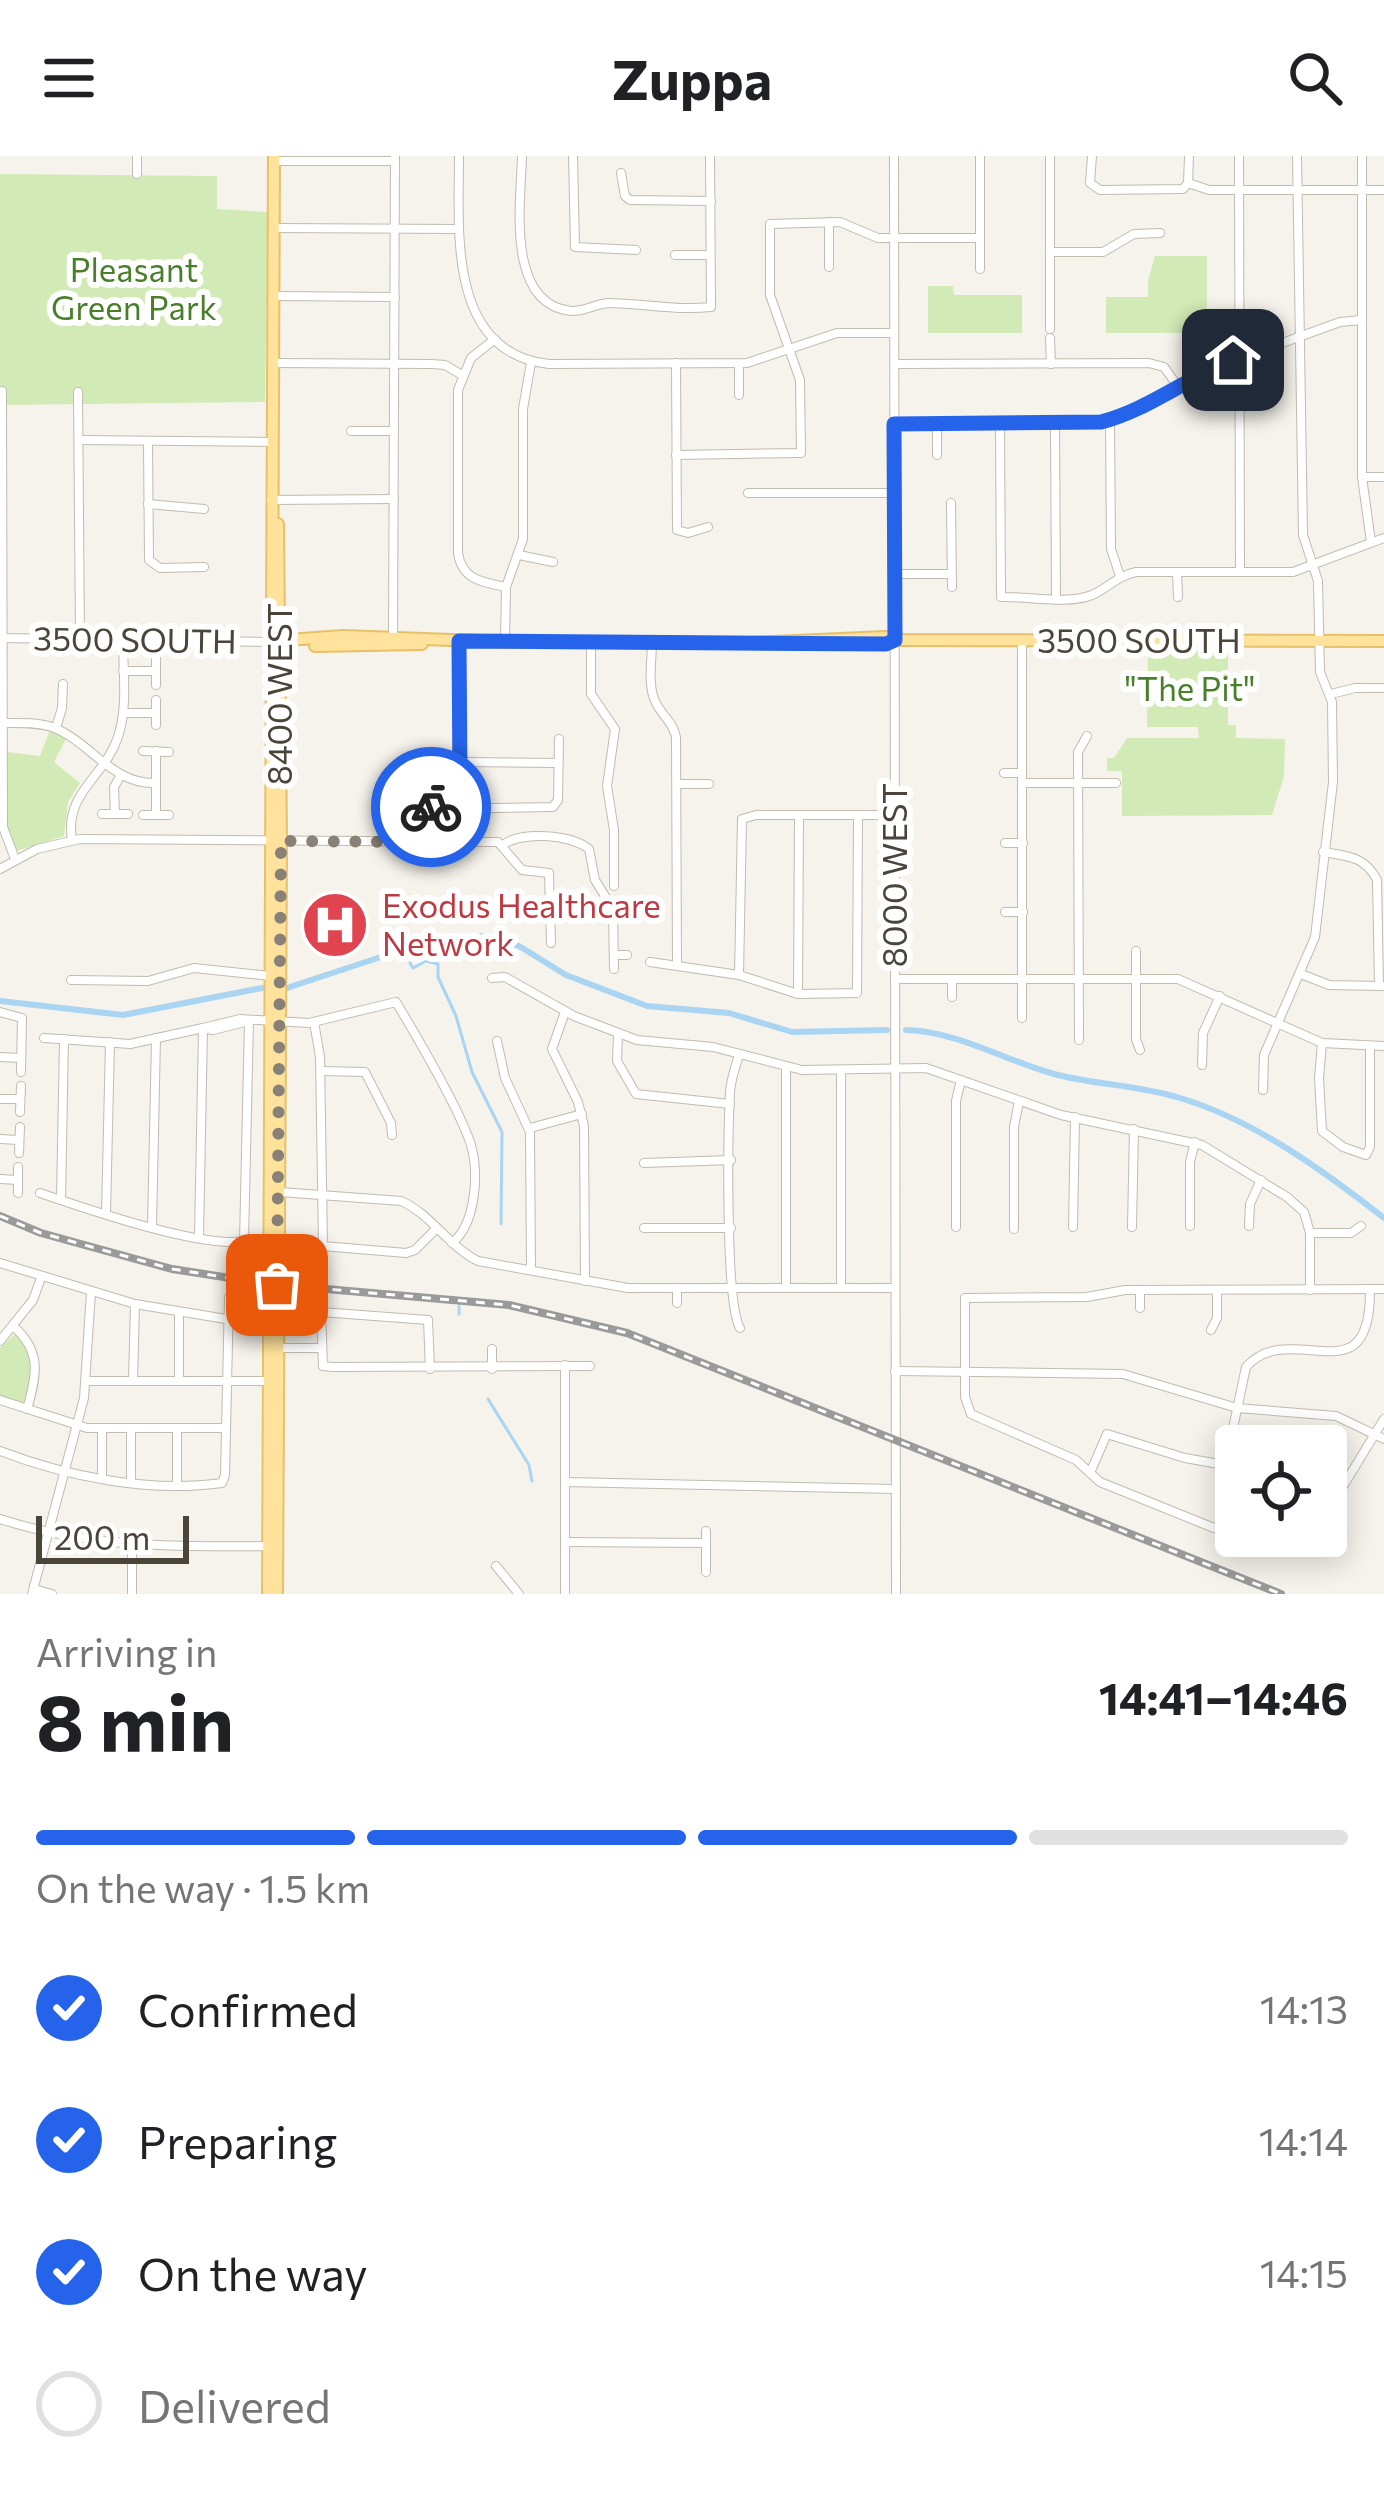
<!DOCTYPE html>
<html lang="en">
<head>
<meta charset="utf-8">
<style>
	body { margin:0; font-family:Commissioner,sans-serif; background:#f6f6f6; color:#202124; height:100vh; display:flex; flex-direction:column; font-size:45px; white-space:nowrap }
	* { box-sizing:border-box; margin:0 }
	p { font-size:39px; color:#757577 }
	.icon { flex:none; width:66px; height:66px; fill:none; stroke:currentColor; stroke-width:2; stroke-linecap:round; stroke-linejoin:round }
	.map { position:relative; height:1438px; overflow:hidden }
	.panel { display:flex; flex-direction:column; background:#fff; flex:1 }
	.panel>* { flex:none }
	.buttons { position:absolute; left:1215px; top:1269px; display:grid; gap:24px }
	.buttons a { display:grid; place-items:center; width:132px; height:132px; border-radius:12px; background:#fff; box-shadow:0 6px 30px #0003; font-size:60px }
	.scale { position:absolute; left:36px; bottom:30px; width:153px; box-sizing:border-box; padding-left:12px; border:6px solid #4b4439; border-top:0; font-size:33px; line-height:42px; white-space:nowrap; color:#4b4439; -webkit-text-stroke:9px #fff; paint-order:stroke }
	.pin { position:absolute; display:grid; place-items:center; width:102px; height:102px; color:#fff; margin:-51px; border-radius:24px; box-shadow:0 6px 18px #0006 }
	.courier { position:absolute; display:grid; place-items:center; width:120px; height:120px; margin:-60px; border:9px solid #2563eb; border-radius:50%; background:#fff; color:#222; box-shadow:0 3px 15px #0007 }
	.headline em { font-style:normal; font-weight:700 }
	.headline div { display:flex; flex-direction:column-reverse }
	.headline { display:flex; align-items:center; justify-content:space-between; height:204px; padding:0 36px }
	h1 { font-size:78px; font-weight:700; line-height:90px }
	.bar { display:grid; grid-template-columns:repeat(4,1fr); gap:18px 12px; align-content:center; height:144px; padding:0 36px }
	.bar i { height:15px; border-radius:9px; background:#e0e0e0 }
	.bar .on { background:#2563eb }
	.bar p { grid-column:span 4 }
	ol { padding:0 36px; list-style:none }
	li { display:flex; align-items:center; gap:36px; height:132px }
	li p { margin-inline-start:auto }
	li .icon { padding:12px; border-radius:50%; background:#2563eb; color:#fff; stroke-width:4 }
	li:last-child { color:#757577 }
	li i { width:66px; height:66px; border:6px solid #e0e0e0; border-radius:50% }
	header { display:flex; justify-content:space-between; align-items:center; height:156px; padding:0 36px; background:#fff; font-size:54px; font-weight:700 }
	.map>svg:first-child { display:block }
	.green { fill:#d2eab5 }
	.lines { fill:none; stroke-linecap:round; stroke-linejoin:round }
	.stream { stroke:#a9d4f2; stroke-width:3 }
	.canal { stroke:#a9d4f2; stroke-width:6 }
	.minor-casing { stroke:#c2bbae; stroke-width:10 }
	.major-casing { stroke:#e6c16a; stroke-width:14 }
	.minor { stroke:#fff; stroke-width:8 }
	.major { stroke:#ffe39c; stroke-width:10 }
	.rail-casing { stroke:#9a9a9a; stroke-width:8 }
	.rail { stroke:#fff; stroke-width:3; stroke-dasharray:9; stroke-linecap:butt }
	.done { stroke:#878178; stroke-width:12; stroke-dasharray:0 21.6 }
	.route { stroke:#2563eb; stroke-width:15 }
	.labels { text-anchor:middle; stroke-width:12; stroke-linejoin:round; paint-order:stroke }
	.park-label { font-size:33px; fill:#4a7f2a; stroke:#fff }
	.street-label { font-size:33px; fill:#4b4439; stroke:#fff }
	.health-label { font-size:33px; fill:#be3a42; stroke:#fff; text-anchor:start }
</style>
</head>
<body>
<header><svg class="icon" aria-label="menu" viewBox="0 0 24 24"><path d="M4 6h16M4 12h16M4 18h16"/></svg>Zuppa<svg class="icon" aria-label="search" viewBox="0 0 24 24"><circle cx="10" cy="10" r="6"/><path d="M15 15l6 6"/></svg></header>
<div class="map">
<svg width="1384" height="1438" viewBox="0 0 1384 1438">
	<rect width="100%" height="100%" fill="#f6f3ec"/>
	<g class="green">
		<path d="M 0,18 L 217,20 L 217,53 L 268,56 L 265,246 L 0,249 Z"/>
		<path d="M 1155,100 L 1207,100 L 1207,177 L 1106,177 L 1106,141 L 1148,141 L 1148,125 Z"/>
		<path d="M 928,130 L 953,130 L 954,139 L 1022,139 L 1022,177 L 928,177 Z"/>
		<path d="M 1148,494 L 1228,495 L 1228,569 L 1236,569 L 1236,582 L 1285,583 L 1284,620 L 1272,659 L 1122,660 L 1122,615 L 1107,615 L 1107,602 L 1114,602 L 1127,582 L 1199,582 L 1198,571 L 1147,571 Z"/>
		<path d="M 50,574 L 66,583 L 54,606 L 80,627 L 68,646 L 64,680 L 17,695 L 7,670 L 7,596 L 40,600 Z"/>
		<path d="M 15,1178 C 37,1195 35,1224 23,1247 L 0,1239 L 0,1192 Z"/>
	</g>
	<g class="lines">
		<g class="stream">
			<path d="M 410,807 L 413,812 L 426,805 L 438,808 L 438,821 L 456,860 L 472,916 L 502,976 L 501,1068"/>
			<path d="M 459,1158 L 459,1150"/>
			<path d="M 488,1243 L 529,1309 L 532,1325"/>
		</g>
		<g class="canal">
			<path d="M 287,832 L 429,785 L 487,780 L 519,790 L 566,819 L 647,850 L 729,857 L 792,876 L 887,874"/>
			<path d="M 0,845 L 123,859 L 262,832"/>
			<path d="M 906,874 C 960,876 1003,904 1054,918 C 1095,929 1139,929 1180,942 C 1254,964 1324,1015 1384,1062"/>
		</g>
		<g class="minor-casing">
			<g id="minor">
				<path d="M 137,0 L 137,18"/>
				<path d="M 459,0 C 459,74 447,197 549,208 L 747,207 L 837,177 L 894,177"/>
				<path d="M 522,0 C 521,44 505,148 571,155 C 584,156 595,148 608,147 C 642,147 674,155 711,151 L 710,0"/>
				<path d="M 573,0 L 575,91 L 636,94"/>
				<path d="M 894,0 L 896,1438"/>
				<path d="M 980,0 L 980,113"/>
				<path d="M 1092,0 L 1090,27 L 1100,34 L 1183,33 L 1188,27 L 1189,0"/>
				<path d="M 1239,0 L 1240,416"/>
				<path d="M 1362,0 L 1362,321 L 1371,386"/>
				<path d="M 274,5 L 395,5"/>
				<path d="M 621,17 L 625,40 L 630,44 L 711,45"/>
				<path d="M 1188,27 L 1209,34 L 1384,34"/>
				<path d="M 829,66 L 829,111"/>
				<path d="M 274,72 L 459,73"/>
				<path d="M 1051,96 L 1103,96 L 1134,78 L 1160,77"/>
				<path d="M 675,99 L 710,99"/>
				<path d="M 274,140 L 395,141"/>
				<path d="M 1050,173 L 1050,0"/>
				<path d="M 1050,182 L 1051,208"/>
				<path d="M 495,183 L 471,202 L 458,234 L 458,397 C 462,424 482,426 506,431"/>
				<path d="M 274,207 L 432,208 L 445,209 L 462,219"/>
				<path d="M 676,207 L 677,374 L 688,377 L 708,371"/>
				<path d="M 739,208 L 739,239"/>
				<path d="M 895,208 L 1149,207 L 1164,211 L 1177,229"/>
				<path d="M 2,235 L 3,671 L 15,703"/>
				<path d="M 78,236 L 80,483"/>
				<path d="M 1110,264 L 1111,393 L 1120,420"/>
				<path d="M 894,268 L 1101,266 L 1123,260 L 1200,217 L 1340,166 L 1362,164"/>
				<path d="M 1000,268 L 1001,441 C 1028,440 1066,449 1092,439 C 1108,432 1117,420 1136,416 L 1293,416 L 1384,382"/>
				<path d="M 1055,268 L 1056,441"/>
				<path d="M 351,275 L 394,275"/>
				<path d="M 79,284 L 272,286"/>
				<path d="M 148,287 L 149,404 L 160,412 L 204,411"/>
				<path d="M 676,299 L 801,297 L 800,224 L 770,139 L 770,68 L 840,66 L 878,82 L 980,82"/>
				<path d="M 937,299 L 937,268"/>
				<path d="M 1362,321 L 1384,321"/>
				<path d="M 748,337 L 894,337"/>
				<path d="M 271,344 L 394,343"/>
				<path d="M 951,347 L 952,431"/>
				<path d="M 148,348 L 204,353"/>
				<path d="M 519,399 L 553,406"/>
				<path d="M 1177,416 L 1178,441"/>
				<path d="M 894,418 L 951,418"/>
				<path d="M 1,482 L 270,486"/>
				<path d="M 393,484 L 395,0"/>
				<path d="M 1022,484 L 1022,862"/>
				<path d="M 505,486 L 506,431 L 523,383 L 523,253 L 531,206"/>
				<path d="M 591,486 L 591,538 L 615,573 L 607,630 L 614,674 L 614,730"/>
				<path d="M 652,487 C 652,505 647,530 656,547 C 663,561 673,566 676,581 L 677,809"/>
				<path d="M 123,515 L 156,515"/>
				<path d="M 156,529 L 156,502"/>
				<path d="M 1331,538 L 1355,532 L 1384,532"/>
				<path d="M 156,544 L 156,569"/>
				<path d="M 123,557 L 156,557"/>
				<path d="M 3,567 C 19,567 36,566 52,571 C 90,585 112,629 156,627"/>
				<path d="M 56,572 L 62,552 L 63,528"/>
				<path d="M 143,595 L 169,596"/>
				<path d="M 156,595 L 156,659"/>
				<path d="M 460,606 L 558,607"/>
				<path d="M 1004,617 L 1022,617"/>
				<path d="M 1023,627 L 1116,627"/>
				<path d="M 677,628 L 709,628"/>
				<path d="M 435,648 L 443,653 L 553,651 L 558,644 L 559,583"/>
				<path d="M 102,658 L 128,658"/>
				<path d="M 115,658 L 114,631 L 121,619"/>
				<path d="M 143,659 L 169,659"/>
				<path d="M 72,684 C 64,636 105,621 118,581 C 128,551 123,515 123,483"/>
				<path d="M 415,686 L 417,661 L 460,627 L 459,485"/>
				<path d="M 1005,687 L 1023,687"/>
				<path d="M 503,689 C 521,675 571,678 589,693 L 595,724 L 613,753 L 614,813"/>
				<path d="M 1323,696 C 1347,700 1365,700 1377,724 L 1379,830"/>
				<path d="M 0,713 L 37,693 L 80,683 L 498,686 L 522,714 L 549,717 L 551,787"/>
				<path d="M 1005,756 L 1023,756"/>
				<path d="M 1136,795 L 1136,883 L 1140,894"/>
				<path d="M 614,799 L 627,799"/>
				<path d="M 650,806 L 739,819 L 798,838 L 857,837 L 858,659"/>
				<path d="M 1301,818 L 1329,829 L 1382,830"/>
				<path d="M 739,819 L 742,663 L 756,659 L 895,659"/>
				<path d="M 492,822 L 505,821 L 574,860 L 637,884 L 713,891 L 802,914 L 926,912 L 1061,959 L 1202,989 L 1287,1041 L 1304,1056 L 1310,1077 L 1310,1134"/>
				<path d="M 895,823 L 1178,823 L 1322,887 L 1384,890"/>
				<path d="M 71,824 L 148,825 L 194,812 L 270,820"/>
				<path d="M 798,838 L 799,659"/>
				<path d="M 952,841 L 952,823"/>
				<path d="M 0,856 L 22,862 L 21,916"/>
				<path d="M 565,856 L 552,893 L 578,946 L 584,970 L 585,1125"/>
				<path d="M 249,865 L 213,874 L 203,872 L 240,863 L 309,867 L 396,846 C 417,881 459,952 471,989 C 479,1018 476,1068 452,1087"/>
				<path d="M 314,866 L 320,901 L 323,1090 L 406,1097 L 415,1094 L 437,1072"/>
				<path d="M 618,879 L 617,905 L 636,938 L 730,948"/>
				<path d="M 44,882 L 130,888 L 203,872 L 199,1081"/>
				<path d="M 1079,884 L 1078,596 L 1087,580"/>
				<path d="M 497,885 L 505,922 L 530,976 L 531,1114"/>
				<path d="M 1322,887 L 1319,922 L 1322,975 L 1343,991 L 1366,999 L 1370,991 L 1370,890"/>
				<path d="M 739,899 C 735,911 731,923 730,936 C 728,975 725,1147 740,1172"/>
				<path d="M 0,901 L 21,902"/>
				<path d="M 1202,909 L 1203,877 L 1220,840"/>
				<path d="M 841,914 L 841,1132"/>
				<path d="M 321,915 L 365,916 L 391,967 L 392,979"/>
				<path d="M 1263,934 L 1264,899 L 1315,781 L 1333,626 L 1332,546 L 1320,516 L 1318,425 L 1303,379 L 1297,0"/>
				<path d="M 0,943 L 20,943"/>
				<path d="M 20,956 L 21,930"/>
				<path d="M 530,972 L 582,958"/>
				<path d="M 0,983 L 19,984"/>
				<path d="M 19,997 L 20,971"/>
				<path d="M 644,1007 L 731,1004"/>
				<path d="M 0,1023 L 18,1024"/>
				<path d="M 280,1036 L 401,1045 C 431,1058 448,1090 478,1105 L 628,1132 L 895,1132"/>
				<path d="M 18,1037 L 18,1011"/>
				<path d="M 40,1037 C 84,1052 202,1093 244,1085 L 249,865"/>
				<path d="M 61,1044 L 64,883"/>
				<path d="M 106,1058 L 110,886"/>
				<path d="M 1190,1070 L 1190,1006 L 1195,986"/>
				<path d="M 1249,1070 L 1250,1048 L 1261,1024"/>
				<path d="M 152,1071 L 156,882"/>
				<path d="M 956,1071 L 956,945 L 961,924"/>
				<path d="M 1073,1071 L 1075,961"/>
				<path d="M 1132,1071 L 1134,973"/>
				<path d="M 644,1072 L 731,1072"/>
				<path d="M 1014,1073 L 1014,971 L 1019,945"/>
				<path d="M 1310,1077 L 1351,1077 L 1361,1070"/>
				<path d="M 0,1107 L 135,1148 L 226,1163"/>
				<path d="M 677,1132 L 677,1147"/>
				<path d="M 786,1132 L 786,912"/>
				<path d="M 1140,1152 L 1140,1134"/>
				<path d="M 13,1170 C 42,1195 37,1219 27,1253"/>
				<path d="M 1211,1174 L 1217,1162 L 1217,1134"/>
				<path d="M 0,1185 L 33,1144 L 41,1122"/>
				<path d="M 279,1192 L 320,1192"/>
				<path d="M 565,1209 L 565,1438"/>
				<path d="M 430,1213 L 428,1164 L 321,1156 L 323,1210 L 332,1211 L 590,1210"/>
				<path d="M 492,1213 L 492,1193"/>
				<path d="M 895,1215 L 1123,1218 L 1237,1252 L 1336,1260 L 1384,1283"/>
				<path d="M 87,1225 L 269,1225"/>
				<path d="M 133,1225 L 135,1148"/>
				<path d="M 179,1225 L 179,1158"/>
				<path d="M 0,1244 L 87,1272 L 225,1272"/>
				<path d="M 0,1295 C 68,1321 149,1337 222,1327 L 225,1319 L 229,1141"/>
				<path d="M 1225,1310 L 1246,1211 C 1292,1160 1371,1246 1370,1133"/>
				<path d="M 1090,1317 L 1107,1278 L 1185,1302 L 1236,1311"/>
				<path d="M 102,1323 L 102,1272"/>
				<path d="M 131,1326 L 131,1272"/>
				<path d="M 565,1326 L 896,1333"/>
				<path d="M 177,1328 L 177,1272"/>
				<path d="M 1326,1344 L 1342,1332 L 1384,1263"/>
				<path d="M 0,1363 C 90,1392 178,1391 271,1390"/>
				<path d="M 1236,1375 L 1214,1372 L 1100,1326 L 1076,1304 L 971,1258 L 965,1241 L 965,1142 L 1087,1141 L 1125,1134 L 1384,1133"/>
				<path d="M 565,1386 L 706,1387"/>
				<path d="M 132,1390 L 132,1438"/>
				<path d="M 496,1410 L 519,1438"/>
				<path d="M 706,1416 L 706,1375"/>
				<path d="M 34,1433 L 52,1438"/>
				<path d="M 32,1438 L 84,1242 L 91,1136"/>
			</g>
		</g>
		<g class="major-casing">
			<g id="major">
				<path d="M 273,485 L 343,480 L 505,486 L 749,487 L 885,481 L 902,484 L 1384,485"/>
				<path d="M 315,490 L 422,488"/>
				<path d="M 268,1438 L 274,0"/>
				<path d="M 277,1438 L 281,685 L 278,368"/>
			</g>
		</g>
		<use href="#minor" class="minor"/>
		<use href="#major" class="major"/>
		<g class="rail-casing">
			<path id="rail" d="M 0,1060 L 41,1077 L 172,1113 L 269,1128 L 509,1149 L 627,1177 L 1281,1438"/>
		</g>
		<use href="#rail" class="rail"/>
	</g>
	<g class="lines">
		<path class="done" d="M 277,1129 L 281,685 L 415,686 L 416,663 L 431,651"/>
		<path class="route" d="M 431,651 L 460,627 L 459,485 L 886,488 L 895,484 L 894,268 L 1101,266 C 1148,254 1188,221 1233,204"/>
	</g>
	<defs>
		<g id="hospital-disc" transform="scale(3.45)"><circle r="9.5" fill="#e0444e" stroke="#fff"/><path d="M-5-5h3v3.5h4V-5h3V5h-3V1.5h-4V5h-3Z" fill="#fff"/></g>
	</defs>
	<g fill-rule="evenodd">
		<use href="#hospital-disc" x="335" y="769"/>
	</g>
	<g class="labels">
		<g class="park-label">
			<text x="134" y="126">Pleasant<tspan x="134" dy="38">Green Park</tspan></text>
			<text x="1190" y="545">"The Pit"</text>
		</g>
		<g class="street-label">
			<text transform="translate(135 484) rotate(1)" y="12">3500 SOUTH</text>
			<text x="1139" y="497">3500 SOUTH</text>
			<text transform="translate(280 538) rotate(-90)" y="12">8400 WEST</text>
			<text transform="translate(895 719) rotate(-90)" y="12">8000 WEST</text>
		</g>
		<g class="health-label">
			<text x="382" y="762">Exodus Healthcare<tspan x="382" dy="38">Network</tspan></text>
		</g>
	</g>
</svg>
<div class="buttons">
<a><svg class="icon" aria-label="locate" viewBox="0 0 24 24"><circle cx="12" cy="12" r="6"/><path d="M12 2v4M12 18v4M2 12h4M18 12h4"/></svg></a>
</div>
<div class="scale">200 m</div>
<div class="pin" style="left:277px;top:1129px;background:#ea580c"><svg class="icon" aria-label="bag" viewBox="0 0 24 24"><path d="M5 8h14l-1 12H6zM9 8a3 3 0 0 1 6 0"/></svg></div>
<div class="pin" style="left:1233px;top:204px;background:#1f2937"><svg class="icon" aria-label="home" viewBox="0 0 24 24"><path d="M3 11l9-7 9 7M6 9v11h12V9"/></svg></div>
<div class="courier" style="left:431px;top:651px"><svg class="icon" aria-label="bike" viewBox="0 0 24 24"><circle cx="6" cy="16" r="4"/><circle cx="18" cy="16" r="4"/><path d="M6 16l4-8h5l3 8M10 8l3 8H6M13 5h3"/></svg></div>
</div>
<section class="panel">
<div class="headline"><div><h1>8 min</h1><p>Arriving in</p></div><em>14:41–14:46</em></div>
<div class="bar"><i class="on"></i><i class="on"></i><i class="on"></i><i></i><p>On the way · 1.5 km</p></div>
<ol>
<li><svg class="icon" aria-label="check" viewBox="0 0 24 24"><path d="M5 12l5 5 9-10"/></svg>Confirmed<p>14:13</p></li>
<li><svg class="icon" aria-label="check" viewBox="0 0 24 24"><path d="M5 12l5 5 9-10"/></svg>Preparing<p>14:14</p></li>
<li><svg class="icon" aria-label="check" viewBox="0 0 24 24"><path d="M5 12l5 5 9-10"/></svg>On the way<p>14:15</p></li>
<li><i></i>Delivered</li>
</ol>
</section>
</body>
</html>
